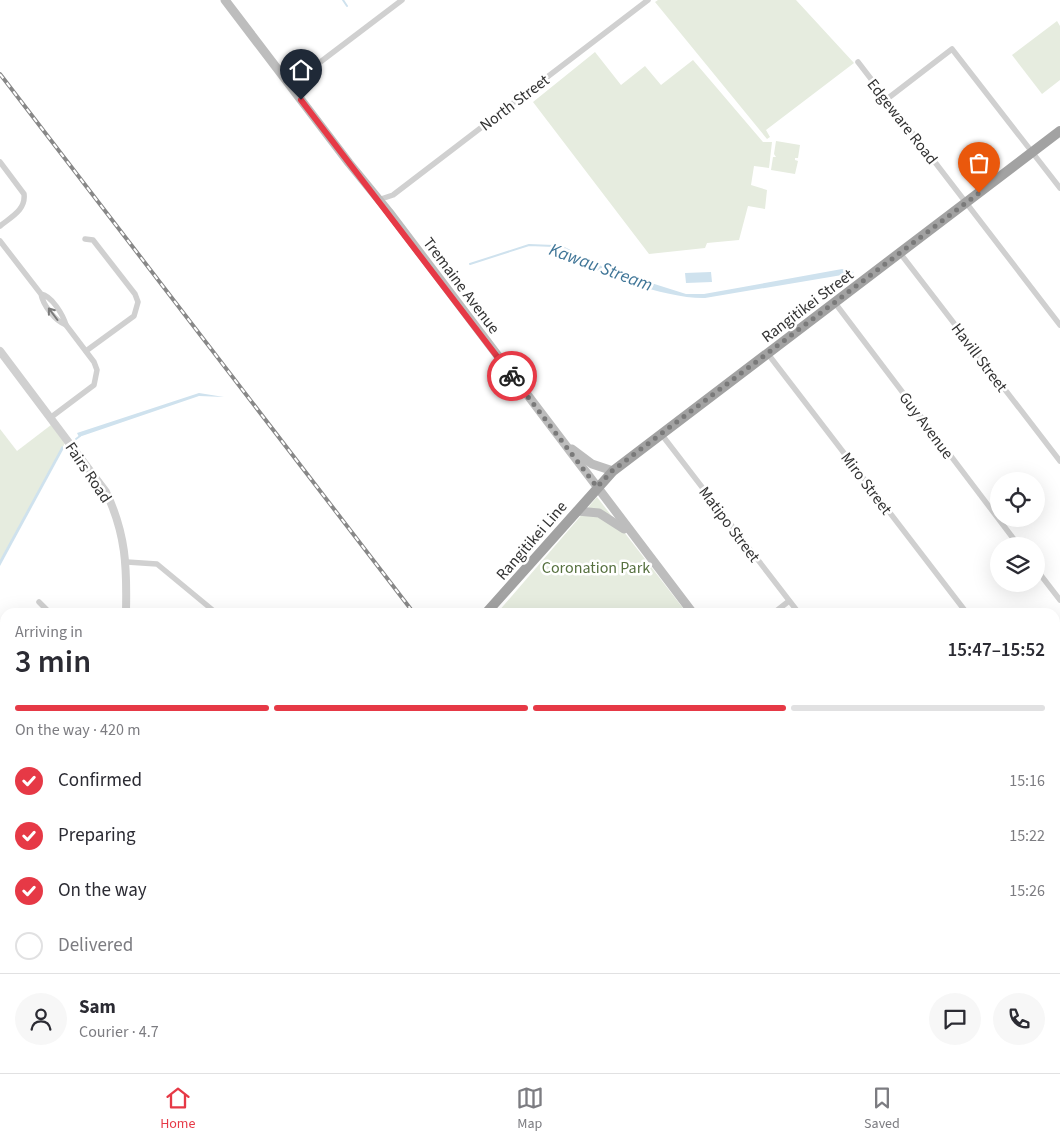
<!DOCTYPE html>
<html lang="en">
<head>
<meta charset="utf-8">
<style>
	body { margin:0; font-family:"Source Sans 3",sans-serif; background:#f7f7f7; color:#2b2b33; height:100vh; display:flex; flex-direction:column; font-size:19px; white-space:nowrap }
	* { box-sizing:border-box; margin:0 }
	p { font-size:16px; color:#7c7c81 }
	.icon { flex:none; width:28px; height:28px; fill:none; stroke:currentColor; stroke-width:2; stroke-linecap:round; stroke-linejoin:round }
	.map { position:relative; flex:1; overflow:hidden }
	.side { position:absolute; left:0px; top:608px; width:1060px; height:466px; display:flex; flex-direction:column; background:#fff; border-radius:15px 15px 0 0; box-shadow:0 5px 20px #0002 }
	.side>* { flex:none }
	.buttons { position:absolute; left:990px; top:472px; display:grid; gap:10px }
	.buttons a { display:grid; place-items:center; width:55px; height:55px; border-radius:50%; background:#fff; box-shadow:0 5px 20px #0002; font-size:25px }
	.pin { position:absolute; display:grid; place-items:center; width:42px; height:42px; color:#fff; margin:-51px -21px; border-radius:50% 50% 50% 0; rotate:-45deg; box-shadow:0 0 5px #0007 }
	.pin .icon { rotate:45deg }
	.courier { position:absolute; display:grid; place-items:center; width:50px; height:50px; margin:-25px; border:4px solid #e63946; border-radius:50%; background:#fff; color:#222; box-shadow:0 1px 6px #0007 }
	.overview em { font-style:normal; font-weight:600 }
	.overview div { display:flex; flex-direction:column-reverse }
	.overview { display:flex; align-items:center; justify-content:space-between; height:85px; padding:0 15px }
	h1 { font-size:32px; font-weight:600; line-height:38px }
	.bar { display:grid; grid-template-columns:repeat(4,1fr); gap:8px 5px; align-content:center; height:60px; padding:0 15px }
	.bar i { height:6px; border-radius:4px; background:#e1e1e2 }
	.bar .selected { background:#e63946 }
	.bar p { grid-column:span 4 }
	.line { display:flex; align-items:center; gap:12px; padding:0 15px; border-top:1px solid #e1e1e2 }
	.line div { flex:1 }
	.round { display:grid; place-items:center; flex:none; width:52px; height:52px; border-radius:26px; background:#f7f7f7 }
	ol { padding:0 15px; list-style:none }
	li { display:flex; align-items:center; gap:15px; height:55px }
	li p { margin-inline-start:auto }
	li .icon { padding:5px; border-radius:50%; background:#e63946; color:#fff; stroke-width:4 }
	li:last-child { color:#7c7c81 }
	li i { width:28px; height:28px; border:2px solid #e1e1e2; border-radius:50% }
	.tab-bar { display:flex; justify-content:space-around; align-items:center; height:70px; border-top:1px solid #e1e1e2; background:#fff; font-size:14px; color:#7c7c81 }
	.tab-bar a { display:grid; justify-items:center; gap:2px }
	.tab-bar .selected { color:#e63946 }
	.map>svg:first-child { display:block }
	.green { fill:#e6ecdf }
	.water { fill:#cfe2ee }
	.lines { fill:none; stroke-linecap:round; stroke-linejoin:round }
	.stream { stroke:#cfe2ee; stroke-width:2 }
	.minor { stroke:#d0d0d0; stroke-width:5.5 }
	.tertiary { stroke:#d0d0d0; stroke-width:8 }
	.secondary { stroke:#bdbdbd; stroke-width:9 }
	.trunk { stroke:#a2a2a2; stroke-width:10 }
	.rail-casing { stroke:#888; stroke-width:4 }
	.rail { stroke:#fff; stroke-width:2; stroke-dasharray:5.5; stroke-linecap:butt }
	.oneway { stroke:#7a7a7a }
	.done { stroke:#7a7a7a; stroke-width:5; stroke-dasharray:0 9 }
	.route { stroke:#e63946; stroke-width:6 }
	.labels { text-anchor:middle; stroke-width:5; stroke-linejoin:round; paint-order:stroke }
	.street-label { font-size:16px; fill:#333; stroke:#fff }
	.park-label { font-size:16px; fill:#56703f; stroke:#fff }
	.water-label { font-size:18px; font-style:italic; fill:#3f7597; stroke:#fff }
</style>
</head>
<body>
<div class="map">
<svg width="1060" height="1073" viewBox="0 0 1060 1073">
	<rect width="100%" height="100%" fill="#fff"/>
	<g class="green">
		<path d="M 658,0 L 796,0 L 854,63 L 766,130 L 770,137 L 767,139 L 655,2 Z"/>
		<path d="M 1057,21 L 1060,26 L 1060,80 L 1042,94 L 1012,55 Z"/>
		<path d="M 595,52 L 621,85 L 645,66 L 661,85 L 693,60 L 763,142 L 772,142 L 769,168 L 754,166 L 751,185 L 767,190 L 765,209 L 748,206 L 739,240 L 707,243 L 705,248 L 649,254 L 533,102 Z"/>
		<path d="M 776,141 L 800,145 L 798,158 L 795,158 L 795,160 L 798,161 L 795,174 L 771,170 L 773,157 L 776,157 L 774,154 Z"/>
		<path d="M 51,425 L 65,443 L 0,562 L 0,429 L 17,451 Z"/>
		<path d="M 597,497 L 686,612 L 498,612 Z"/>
		<path d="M 0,1033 L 5,1034 L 5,1069 L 164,1069 L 169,1073 L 0,1073 Z"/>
	</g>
	<g class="water">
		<path d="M 557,243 L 607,269 L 686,294 L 704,294 L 842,269 L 854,272 L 848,276 L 842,275 L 705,298 C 662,299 592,270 554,250 L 553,244 Z"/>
		<path d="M 711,272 L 712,282 L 686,283 L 685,273 Z"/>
		<path d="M 199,393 L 224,397 L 199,396 L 79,437 L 77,433 Z"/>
		<path d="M 62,446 L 64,448 L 0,566 L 0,560 Z"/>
	</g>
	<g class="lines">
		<g class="stream">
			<path d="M 343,0 L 347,6"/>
			<path d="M 470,264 L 529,245 L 554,246"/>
			<path d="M 76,439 L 80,436"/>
		</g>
		<g class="minor">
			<path d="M 858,62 L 1060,325"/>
			<path d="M 290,85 L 402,0"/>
			<path d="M 887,99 L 952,49 L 1060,188"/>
			<path d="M 0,162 L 24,194 C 26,210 11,217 0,226"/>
			<path d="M 378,200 L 393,195 L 648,0"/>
			<path d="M 85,239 L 93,240 L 135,294 L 138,302 L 134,316 L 86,351"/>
			<path d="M 0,241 L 41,294 C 52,296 63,315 66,325 C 55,321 43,305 41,294"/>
			<path d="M 900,253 L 1060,461"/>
			<path d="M 835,303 L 1019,546"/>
			<path d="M 768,354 L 966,612"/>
			<path d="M 50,418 L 94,385 L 97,370 L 94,362 L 66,325"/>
			<path d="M 662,435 L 798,612"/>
			<path d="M 127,562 L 157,564 L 215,612"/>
			<path d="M 1036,569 L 1060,600"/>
			<path d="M 39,602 L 49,612"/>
			<path d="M 775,612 L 789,601"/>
			<path d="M 1055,652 L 1060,648"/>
			<path d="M 0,714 L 5,724"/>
			<path d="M 227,1069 L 231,1073"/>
			<path d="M 520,1069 L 525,1073"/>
			<path d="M 358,1073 L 362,1069"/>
			<path d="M 1003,1073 L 1007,1069"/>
		</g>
		<g class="tertiary">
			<path d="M 0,351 L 106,492 C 126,534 127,567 126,612"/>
			<path d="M 1055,823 L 1060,819"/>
			<path d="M 490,1073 L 493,1069"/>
		</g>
		<g class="secondary">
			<path d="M 225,0 L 349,163 L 389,212 L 692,612"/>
			<path d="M 572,449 L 592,464 L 613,471"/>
			<path d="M 577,511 L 599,513 L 624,529"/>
			<path d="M 0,804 L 5,803"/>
			<path d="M 0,813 L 5,811"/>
			<path d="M 1042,1069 L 1045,1073"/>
		</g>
		<g class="trunk">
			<path d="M 487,612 L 613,471 L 1060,131"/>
			<path d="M 0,1062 L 5,1059"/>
		</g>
		<g class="rail-casing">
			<g id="rail">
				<path d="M 0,74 L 413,612"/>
				<path d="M 813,1069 L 817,1073"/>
			</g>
		</g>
		<use href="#rail" class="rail"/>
	</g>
	<defs><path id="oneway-shaft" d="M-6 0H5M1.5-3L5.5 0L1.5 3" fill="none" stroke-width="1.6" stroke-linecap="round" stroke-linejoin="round" transform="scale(1.25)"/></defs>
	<use class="oneway" href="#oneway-shaft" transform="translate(53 314) rotate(-127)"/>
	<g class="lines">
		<path class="done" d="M 512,376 L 597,487 L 612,471 L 979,193"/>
		<path class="route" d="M 301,100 L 512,376"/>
	</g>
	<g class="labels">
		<g class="street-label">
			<text transform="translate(514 102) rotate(-37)" y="6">North Street</text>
			<text transform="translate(903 121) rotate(52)" y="6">Edgeware Road</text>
			<text transform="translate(462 285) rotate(53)" y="6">Tremaine Avenue</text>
			<text transform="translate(807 305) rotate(-37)" y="6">Rangitikei Street</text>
			<text transform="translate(980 357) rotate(53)" y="6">Havill Street</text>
			<text transform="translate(927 425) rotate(53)" y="6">Guy Avenue</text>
			<text transform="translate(89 472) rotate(56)" y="6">Fairs Road</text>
			<text transform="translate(867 483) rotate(53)" y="6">Miro Street</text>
			<text transform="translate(730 524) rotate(53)" y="6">Matipo Street</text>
			<text transform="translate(531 540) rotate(-49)" y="6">Rangitikei Line</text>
		</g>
		<g class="park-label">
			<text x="596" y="573">Coronation Park</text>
		</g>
		<g class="water-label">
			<text transform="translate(601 267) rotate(20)" y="6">Kawau Stream</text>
		</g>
	</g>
</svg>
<div class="buttons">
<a><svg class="icon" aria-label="locate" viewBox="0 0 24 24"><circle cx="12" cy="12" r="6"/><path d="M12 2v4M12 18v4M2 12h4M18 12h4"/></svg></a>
<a><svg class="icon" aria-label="layers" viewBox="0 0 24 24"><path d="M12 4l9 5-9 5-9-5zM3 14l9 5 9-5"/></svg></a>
</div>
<div class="pin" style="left:979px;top:193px;background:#ea580c"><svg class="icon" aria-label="bag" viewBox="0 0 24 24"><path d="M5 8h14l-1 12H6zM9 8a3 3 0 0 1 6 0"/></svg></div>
<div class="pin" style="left:301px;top:100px;background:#1f2937"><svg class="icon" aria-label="home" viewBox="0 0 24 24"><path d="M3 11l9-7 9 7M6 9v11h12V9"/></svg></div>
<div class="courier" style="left:512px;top:376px"><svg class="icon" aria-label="bike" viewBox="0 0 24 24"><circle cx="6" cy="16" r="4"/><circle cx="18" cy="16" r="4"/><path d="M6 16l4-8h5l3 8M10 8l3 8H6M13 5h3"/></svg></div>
<section class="side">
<div class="overview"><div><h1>3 min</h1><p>Arriving in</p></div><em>15:47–15:52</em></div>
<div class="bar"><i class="selected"></i><i class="selected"></i><i class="selected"></i><i></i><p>On the way · 420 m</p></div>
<ol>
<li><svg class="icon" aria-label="check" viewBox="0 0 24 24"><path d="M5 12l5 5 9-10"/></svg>Confirmed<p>15:16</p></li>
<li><svg class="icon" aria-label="check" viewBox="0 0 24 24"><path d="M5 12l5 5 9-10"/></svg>Preparing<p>15:22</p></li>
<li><svg class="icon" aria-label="check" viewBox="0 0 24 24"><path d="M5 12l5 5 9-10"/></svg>On the way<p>15:26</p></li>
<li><i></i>Delivered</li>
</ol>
<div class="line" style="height:90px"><a class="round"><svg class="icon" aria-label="person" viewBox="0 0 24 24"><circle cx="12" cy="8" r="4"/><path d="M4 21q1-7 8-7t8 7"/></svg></a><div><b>Sam</b><p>Courier · 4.7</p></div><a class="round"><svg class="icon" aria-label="chat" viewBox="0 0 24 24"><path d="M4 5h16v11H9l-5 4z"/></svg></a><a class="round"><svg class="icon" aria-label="phone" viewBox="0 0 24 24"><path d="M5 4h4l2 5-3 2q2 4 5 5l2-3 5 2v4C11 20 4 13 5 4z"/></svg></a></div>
</section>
</div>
<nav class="tab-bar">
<a class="selected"><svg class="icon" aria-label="home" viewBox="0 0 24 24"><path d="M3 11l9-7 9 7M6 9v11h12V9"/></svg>Home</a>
<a><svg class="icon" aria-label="map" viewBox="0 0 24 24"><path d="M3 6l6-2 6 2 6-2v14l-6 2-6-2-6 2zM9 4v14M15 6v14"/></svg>Map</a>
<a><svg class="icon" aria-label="saved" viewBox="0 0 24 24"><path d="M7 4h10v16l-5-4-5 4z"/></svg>Saved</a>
</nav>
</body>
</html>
